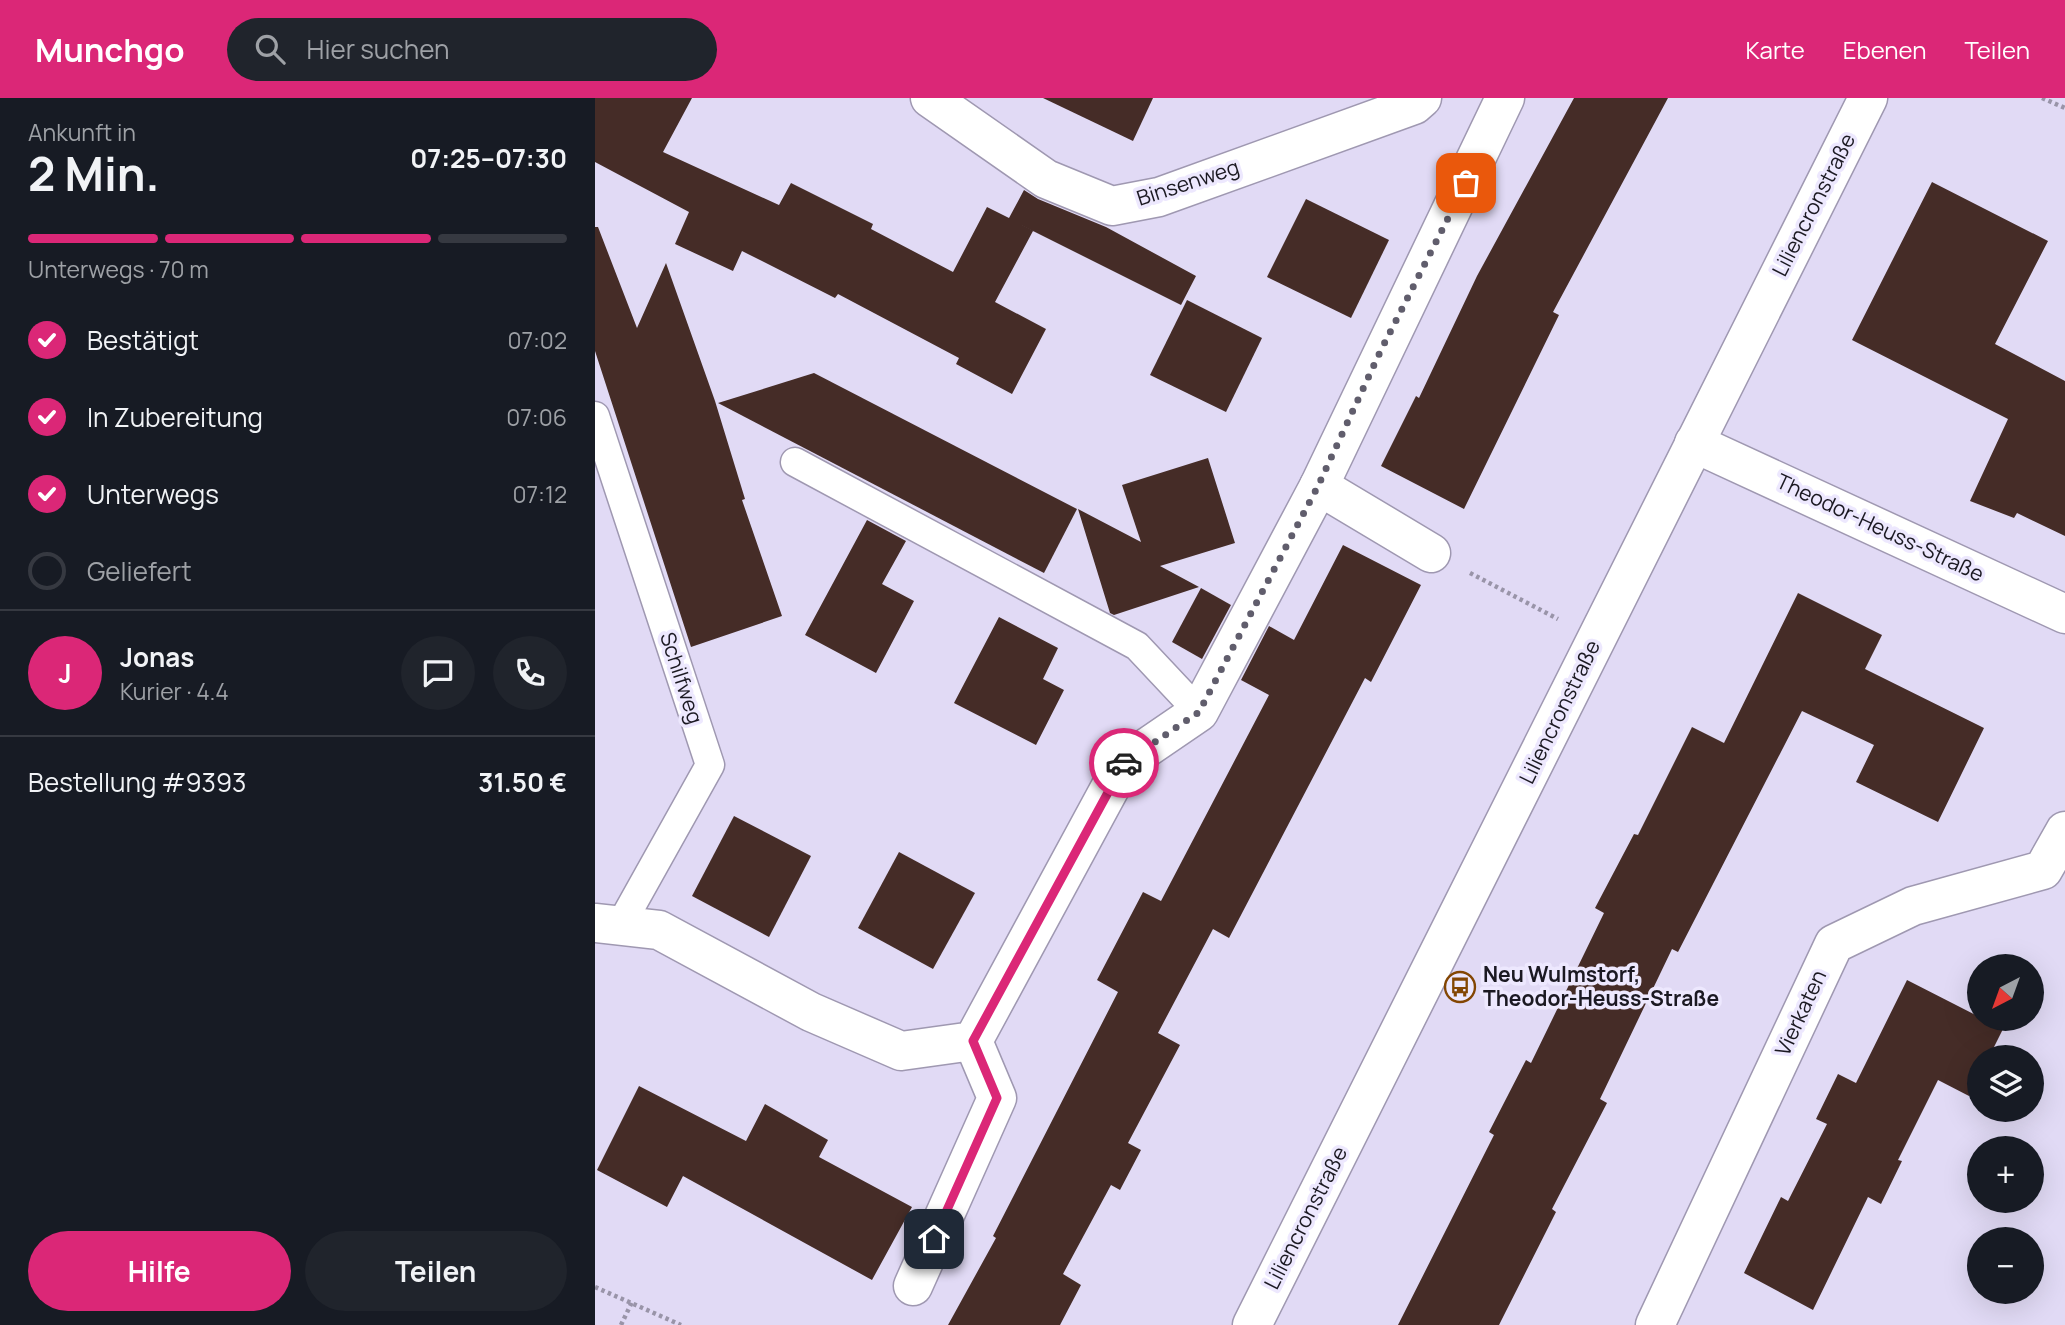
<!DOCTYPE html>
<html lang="de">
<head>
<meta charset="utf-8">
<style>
	body { margin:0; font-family:Manrope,sans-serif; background:#20242c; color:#f1f3f6; height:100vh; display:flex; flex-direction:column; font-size:26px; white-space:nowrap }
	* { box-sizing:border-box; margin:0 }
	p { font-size:23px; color:#9ea1a6 }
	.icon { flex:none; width:38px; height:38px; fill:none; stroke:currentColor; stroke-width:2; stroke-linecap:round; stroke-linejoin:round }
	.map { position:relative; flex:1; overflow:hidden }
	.panel { display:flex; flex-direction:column; background:#171b24; width:595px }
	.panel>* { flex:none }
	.needle { width:46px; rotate:221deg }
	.fabs { position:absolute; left:1372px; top:856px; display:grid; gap:14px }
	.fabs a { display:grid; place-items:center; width:77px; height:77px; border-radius:50%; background:#171b24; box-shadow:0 7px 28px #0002; font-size:35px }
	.pin { position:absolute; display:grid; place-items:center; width:60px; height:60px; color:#fff; margin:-30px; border-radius:14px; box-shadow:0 4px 10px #0006 }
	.courier { position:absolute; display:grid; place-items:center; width:70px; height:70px; margin:-35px; border:5px solid #db2777; border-radius:50%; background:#fff; color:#222; box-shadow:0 2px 9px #0007 }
	.overview em { font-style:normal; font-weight:700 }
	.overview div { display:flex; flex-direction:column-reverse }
	.overview { display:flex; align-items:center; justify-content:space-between; height:119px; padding:0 28px }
	h1 { font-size:46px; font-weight:700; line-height:52px }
	.bar { display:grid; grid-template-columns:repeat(4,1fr); gap:10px 7px; align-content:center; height:84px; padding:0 28px }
	.bar i { height:9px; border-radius:5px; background:#363941 }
	.bar .current { background:#db2777 }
	.bar p { grid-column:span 4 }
	.line { display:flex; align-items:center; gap:18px; padding:0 28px; border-top:2px solid #363941 }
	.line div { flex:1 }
	.round { display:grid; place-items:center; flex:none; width:74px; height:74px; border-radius:37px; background:#20242c }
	ol { padding:0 28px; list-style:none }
	li { display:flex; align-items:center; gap:21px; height:77px }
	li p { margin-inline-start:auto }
	li .icon { padding:7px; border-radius:50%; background:#db2777; color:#fff; stroke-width:4 }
	li:last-child { color:#9ea1a6 }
	li i { width:38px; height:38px; border:4px solid #363941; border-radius:50% }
	.primary-button { display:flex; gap:14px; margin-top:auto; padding:14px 28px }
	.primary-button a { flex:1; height:80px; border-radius:42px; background:#db2777; color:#fff; font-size:28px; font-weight:700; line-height:80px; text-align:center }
	.primary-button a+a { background:#20242c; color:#f1f3f6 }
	header { display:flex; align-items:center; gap:42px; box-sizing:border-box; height:98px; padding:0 35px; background:#db2777; color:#fff }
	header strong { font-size:33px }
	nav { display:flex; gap:38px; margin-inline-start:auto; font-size:24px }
	.search { width:490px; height:63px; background:#20242c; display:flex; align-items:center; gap:18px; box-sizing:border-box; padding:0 24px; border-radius:38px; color:#9ea1a6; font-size:26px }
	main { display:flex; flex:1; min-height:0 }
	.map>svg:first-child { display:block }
	.building { fill:#452c27 }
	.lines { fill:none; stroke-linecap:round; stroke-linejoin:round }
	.lane-casing { stroke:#9f98b1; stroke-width:31 }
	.street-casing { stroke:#9f98b1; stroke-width:41 }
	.secondary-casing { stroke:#9f98b1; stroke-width:41 }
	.path { stroke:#9994a8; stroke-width:4.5; stroke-dasharray:3.5 3.5; stroke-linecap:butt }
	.lane { stroke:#fff; stroke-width:28 }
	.street { stroke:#fff; stroke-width:38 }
	.secondary { stroke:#fff; stroke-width:38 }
	.done { stroke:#605d6c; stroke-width:7; stroke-dasharray:0 12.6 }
	.route { stroke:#db2777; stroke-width:9 }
	.labels { text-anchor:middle; stroke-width:7; stroke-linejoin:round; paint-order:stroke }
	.street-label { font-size:21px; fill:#1b1922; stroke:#ede8fe }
	.poi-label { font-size:21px; font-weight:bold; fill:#1b1922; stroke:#ede8fe; text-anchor:start }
</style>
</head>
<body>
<header>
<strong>Munchgo</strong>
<div class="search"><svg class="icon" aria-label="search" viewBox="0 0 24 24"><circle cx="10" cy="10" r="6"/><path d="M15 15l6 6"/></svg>Hier suchen</div>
<nav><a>Karte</a><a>Ebenen</a><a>Teilen</a></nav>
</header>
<main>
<section class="panel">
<div class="overview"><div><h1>2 Min.</h1><p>Ankunft in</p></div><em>07:25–07:30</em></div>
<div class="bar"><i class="current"></i><i class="current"></i><i class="current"></i><i></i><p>Unterwegs · 70 m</p></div>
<ol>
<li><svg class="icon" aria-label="check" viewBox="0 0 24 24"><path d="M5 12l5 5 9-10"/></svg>Bestätigt<p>07:02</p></li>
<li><svg class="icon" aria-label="check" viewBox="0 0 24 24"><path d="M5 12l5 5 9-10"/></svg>In Zubereitung<p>07:06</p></li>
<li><svg class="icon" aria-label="check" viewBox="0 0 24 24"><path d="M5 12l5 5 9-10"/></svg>Unterwegs<p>07:12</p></li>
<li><i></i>Geliefert</li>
</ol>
<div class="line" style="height:126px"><b class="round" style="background:#db2777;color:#fff">J</b><div><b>Jonas</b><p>Kurier · 4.4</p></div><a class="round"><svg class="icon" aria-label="chat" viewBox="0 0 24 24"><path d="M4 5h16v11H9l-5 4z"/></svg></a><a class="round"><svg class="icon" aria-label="phone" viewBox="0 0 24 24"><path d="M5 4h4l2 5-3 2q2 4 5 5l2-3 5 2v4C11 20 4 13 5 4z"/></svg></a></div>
<div class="line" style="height:91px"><div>Bestellung #9393</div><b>31.50 €</b></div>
<div class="primary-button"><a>Hilfe</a><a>Teilen</a></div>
</section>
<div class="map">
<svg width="1470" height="1227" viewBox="0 0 1470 1227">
	<rect width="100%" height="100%" fill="#e1daf5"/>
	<g class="building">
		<path d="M 0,0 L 97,0 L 68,54 L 184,107 L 196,85 L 278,126 L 276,131 L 358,174 L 392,109 L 414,120 L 429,92 L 443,101 L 511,129 L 601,178 L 586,207 L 426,127 L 438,133 L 400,204 L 451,231 L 417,296 L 361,266 L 364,260 L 243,196 L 240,200 L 147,153 L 138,173 L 80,146 L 94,114 L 0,64 Z"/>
		<path d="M 448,0 L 558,0 L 538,43 Z"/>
		<path d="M 979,0 L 1073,0 L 958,214 L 964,217 L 869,411 L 786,368 L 821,298 L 824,300 L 882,178 Z"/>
		<path d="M 1337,84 L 1453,143 L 1400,246 L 1470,283 L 1470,438 L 1422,415 L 1419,420 L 1375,403 L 1413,321 L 1257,242 Z"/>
		<path d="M 711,101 L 794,142 L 756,220 L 672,179 Z"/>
		<path d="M 0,129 L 3,129 L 42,230 L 71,165 L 120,303 L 150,401 L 147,402 L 187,518 L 96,549 L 0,253 Z"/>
		<path d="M 592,202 L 667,240 L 631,314 L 555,277 Z"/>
		<path d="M 219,275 L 482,411 L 449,475 L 123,305 Z"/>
		<path d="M 613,360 L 640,445 L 565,468 L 604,489 L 519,517 L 515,515 L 483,411 L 546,444 L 527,387 Z"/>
		<path d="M 272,422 L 311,443 L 287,486 L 319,503 L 281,575 L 210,537 Z"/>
		<path d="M 748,447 L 826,487 L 776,584 L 770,580 L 634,840 L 618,831 L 563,935 L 585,947 L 533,1045 L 546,1052 L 525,1092 L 516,1087 L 468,1176 L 486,1187 L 465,1227 L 353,1227 L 401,1140 L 398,1138 L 523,894 L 502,882 L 548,794 L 566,803 L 674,597 L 646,582 L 674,528 L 699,542 Z"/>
		<path d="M 606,490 L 636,507 L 607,561 L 577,544 Z"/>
		<path d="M 1203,495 L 1287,537 L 1270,571 L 1389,630 L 1343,724 L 1261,684 L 1279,647 L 1207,613 L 1083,854 L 1077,851 L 1005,1001 L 1012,1005 L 957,1111 L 961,1114 L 904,1227 L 803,1227 L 899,1037 L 894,1034 L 931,962 L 936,965 L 1009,815 L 1000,810 L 1039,736 L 1043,737 L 1097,629 L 1129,645 Z"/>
		<path d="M 404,519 L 463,550 L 448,581 L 469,592 L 441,647 L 359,605 Z"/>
		<path d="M 139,718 L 216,758 L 174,839 L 97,798 Z"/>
		<path d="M 304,754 L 380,795 L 338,871 L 263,830 Z"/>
		<path d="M 1312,882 L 1408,931 L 1394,959 L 1384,959 L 1384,978 L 1374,998 L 1343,982 L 1303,1062 L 1307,1063 L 1286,1106 L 1273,1099 L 1218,1212 L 1149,1175 L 1186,1099 L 1193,1103 L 1232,1026 L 1221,1021 L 1243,976 L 1261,985 Z"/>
		<path d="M 44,988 L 151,1043 L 170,1006 L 233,1042 L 224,1059 L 317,1109 L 277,1182 L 88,1078 L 72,1109 L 2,1072 Z"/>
	</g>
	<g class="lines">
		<g class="lane-casing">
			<g id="lane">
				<path d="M 0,318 L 115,667 L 25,828"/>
				<path d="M 200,364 L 542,548 L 604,614"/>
			</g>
		</g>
		<g class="street-casing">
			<g id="street">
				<path d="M 335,0 L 451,81 L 517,108 L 564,99 L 819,7 L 827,0"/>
				<path d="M 1099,345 L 1470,516"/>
				<path d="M 724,388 L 910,0"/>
				<path d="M 0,825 L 64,832 L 216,914 L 306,953 L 378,943 L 528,666 L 604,614 L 724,388 L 836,455"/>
				<path d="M 318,1188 L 402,1000 L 378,943"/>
				<path d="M 1060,1227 L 1239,846 L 1318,808 L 1448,772 L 1470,733"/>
			</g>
		</g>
		<g class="secondary-casing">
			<path id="secondary" d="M 657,1227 L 1273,0"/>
		</g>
		<g class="path">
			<path d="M 1447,0 L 1470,10"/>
			<path d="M 875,475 L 963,521"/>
			<path d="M 0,1189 L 86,1227"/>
			<path d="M 26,1227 L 37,1204"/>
		</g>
		<use href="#lane" class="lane"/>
		<use href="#street" class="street"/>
		<use href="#secondary" class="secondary"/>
	</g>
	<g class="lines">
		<path class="done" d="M 529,665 L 604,614 L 723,388 L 786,252 L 871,85"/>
		<path class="route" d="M 339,1141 L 402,1000 L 378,943 L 529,665"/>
	</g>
	<defs>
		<g id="bus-ring" transform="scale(1.575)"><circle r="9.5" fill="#ede8fe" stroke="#834603" stroke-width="1.5"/><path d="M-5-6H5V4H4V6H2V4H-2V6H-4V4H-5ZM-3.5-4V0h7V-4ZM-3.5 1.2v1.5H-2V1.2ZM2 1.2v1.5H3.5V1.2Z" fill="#834603"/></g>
	</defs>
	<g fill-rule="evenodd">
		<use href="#bus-ring" x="865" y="889"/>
	</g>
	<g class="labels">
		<g class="street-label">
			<text transform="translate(593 85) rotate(-18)" y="7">Binsenweg</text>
			<text transform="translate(1219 107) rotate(-63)" y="7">Liliencronstraße</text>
			<text transform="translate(1285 430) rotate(25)" y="7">Theodor-Heuss-Straße</text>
			<text transform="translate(86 580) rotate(72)" y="7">Schilfweg</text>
			<text transform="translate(965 614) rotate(-64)" y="7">Liliencronstraße</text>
			<text transform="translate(1206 915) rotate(-65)" y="7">Vierkaten</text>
			<text transform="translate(711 1120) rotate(-63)" y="7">Liliencronstraße</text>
		</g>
		<g class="poi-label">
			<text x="888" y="884">Neu Wulmstorf,<tspan x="888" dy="24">Theodor-Heuss-Straße</tspan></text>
		</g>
	</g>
</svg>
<div class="fabs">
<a><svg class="needle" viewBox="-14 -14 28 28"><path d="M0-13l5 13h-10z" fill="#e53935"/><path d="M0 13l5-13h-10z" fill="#9ea1a6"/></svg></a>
<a><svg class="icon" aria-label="layers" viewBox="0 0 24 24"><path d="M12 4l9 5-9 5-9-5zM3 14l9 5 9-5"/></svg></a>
<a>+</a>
<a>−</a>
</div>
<div class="pin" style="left:871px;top:85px;background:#ea580c"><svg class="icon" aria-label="bag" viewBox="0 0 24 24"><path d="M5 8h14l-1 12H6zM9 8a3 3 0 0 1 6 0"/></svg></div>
<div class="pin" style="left:339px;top:1141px;background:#1f2937"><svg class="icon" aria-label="home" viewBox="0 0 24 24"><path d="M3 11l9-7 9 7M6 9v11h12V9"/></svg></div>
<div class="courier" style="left:529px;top:665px"><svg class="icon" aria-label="car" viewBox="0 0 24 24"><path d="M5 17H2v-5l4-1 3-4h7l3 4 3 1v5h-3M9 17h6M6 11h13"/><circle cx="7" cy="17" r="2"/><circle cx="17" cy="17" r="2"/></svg></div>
</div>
</main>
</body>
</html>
